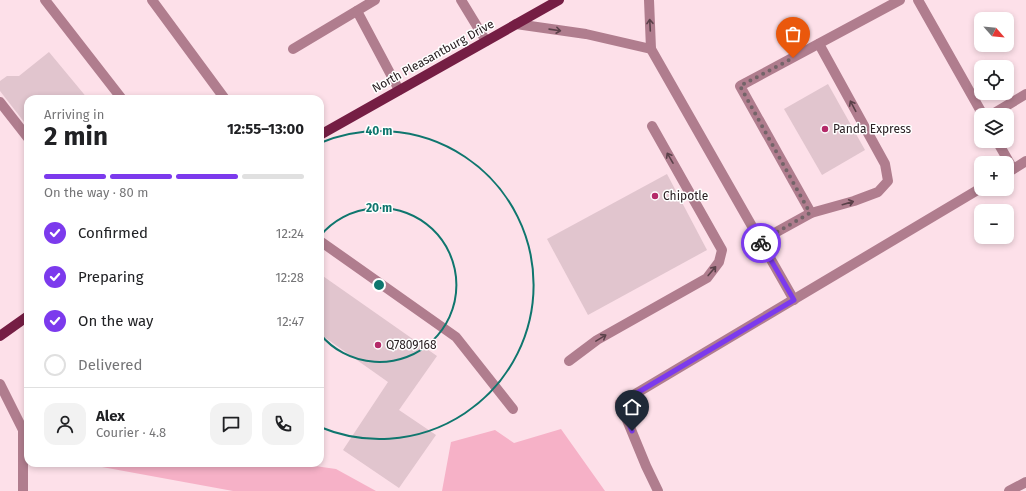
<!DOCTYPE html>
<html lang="en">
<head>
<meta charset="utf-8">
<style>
	body { margin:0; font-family:"Fira Sans",sans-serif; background:#f2f2f2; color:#202124; height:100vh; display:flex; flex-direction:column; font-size:15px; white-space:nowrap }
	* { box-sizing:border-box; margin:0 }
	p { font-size:13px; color:#757577 }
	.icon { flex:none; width:22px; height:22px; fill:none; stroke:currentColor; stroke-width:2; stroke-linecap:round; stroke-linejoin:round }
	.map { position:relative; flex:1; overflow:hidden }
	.drawer { position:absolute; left:24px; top:95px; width:300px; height:372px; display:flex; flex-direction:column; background:#fff; border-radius:12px; box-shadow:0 2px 6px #0003 }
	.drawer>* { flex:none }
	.needle { width:26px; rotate:117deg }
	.controls { position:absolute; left:974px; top:12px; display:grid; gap:8px }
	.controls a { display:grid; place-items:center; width:40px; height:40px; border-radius:8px; background:#fff; box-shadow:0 2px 6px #0003; font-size:20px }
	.pin { position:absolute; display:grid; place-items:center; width:34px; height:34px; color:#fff; margin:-41px -17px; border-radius:50% 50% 50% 0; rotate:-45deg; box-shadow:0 0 4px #0007 }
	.pin .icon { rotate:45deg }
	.courier { position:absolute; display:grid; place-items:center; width:40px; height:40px; margin:-20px; border:3px solid #7c3aed; border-radius:50%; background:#fff; color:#222; box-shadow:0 1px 5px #0007 }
	.headline em { font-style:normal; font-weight:700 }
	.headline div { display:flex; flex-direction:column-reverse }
	.headline { display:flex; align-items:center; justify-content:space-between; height:68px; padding:0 20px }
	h1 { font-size:26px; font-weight:700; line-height:30px }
	.bar { display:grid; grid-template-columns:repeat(4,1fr); gap:6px 4px; align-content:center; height:48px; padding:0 20px }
	.bar i { height:5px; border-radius:3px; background:#e0e0e0 }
	.bar .on { background:#7c3aed }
	.bar p { grid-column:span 4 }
	.line { display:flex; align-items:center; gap:10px; padding:0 20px; border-top:1px solid #e0e0e0 }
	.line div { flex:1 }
	.round { display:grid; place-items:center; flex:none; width:42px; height:42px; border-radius:12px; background:#f2f2f2 }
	ol { padding:0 20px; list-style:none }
	li { display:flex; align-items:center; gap:12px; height:44px }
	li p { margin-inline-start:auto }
	li .icon { padding:4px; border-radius:50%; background:#7c3aed; color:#fff; stroke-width:4 }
	li:last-child { color:#757577 }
	li i { width:22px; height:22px; border:2px solid #e0e0e0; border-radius:50% }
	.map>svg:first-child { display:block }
	.green { fill:#f6b1c7 }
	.building { fill:#e1c5ce }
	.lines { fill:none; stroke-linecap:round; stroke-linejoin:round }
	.minor { stroke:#b07d8e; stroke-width:10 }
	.major { stroke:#751e44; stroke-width:10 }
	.oneway { stroke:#5a4149 }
	.done { stroke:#746469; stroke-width:4; stroke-dasharray:0 7.2 }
	.route { stroke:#7c3aed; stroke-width:5 }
	.ring { fill:none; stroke:#0f766e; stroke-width:2 }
	.poi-dot { fill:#b42a69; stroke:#fff; stroke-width:1.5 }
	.labels { text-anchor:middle; stroke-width:3; stroke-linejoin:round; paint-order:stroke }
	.street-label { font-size:12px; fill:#2b2124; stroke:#fff }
	.poi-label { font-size:12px; fill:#2b2124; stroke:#fff; text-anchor:start }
	.centre { fill:#0f766e; stroke:#fff; stroke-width:2 }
	.ring-label { font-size:12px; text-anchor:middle; font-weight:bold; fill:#0f766e; stroke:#fff; stroke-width:3; stroke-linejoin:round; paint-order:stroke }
</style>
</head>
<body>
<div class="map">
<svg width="1026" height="491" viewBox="0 0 1026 491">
	<rect width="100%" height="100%" fill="#fde0e9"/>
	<g class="green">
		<path d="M 561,429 L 605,491 L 442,491 L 451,442 L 495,430 L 514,443 Z"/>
		<path d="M 98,463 L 294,463 L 336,469 L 376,491 L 233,491 L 102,467 Z"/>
	</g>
	<g class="building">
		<path d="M 49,52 L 88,99 L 28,99 L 28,127 L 0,91 L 0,81 L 7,76 L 19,76 Z"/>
		<path d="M 828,84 L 865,150 L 822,175 L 784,109 Z"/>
		<path d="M 667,174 L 707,250 L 588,315 L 547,239 Z"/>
		<path d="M 320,274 L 437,356 L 399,410 L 436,435 L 399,488 L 343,450 L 388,382 L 320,334 Z"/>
	</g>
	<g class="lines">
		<g class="minor">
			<path d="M 45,0 L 122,99"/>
			<path d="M 152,0 L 225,99"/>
			<path d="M 461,0 L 486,41"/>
			<path d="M 649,0 L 651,49 L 794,300"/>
			<path d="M 918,0 L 983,115"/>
			<path d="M 357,11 L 399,90"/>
			<path d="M 516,24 L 586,34 L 651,49"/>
			<path d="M 293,49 L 375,0"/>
			<path d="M 0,102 L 28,138"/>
			<path d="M 991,115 L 1026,94"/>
			<path d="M 997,141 L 1013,169"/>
			<path d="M 1007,173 L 1026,161"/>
			<path d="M 811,213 L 740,86 L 900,0"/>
			<path d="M 320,241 L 456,337 L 513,409"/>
			<path d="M 760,241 L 811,213 L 854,201 L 878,192 L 888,181 L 885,164 L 819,44"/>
			<path d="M 569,361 L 597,340 L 707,278 L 719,262 L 722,250 L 652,126"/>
			<path d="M 0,384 L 23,430 L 23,491"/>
			<path d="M 658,491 L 646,466 L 620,403 L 981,188"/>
			<path d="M 1009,491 L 1026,482"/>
		</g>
		<g class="major">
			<path d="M 320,135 L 559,0"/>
			<path d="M 0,336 L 28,316"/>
		</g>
	</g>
	<defs><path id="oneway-shaft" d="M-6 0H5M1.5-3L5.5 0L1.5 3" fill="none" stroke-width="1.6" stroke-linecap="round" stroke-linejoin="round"/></defs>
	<g class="oneway">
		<use href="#oneway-shaft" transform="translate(650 25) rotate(-93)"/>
		<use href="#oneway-shaft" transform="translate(555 30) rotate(8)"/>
		<use href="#oneway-shaft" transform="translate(853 106) rotate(-118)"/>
		<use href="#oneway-shaft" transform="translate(670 158) rotate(-120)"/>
		<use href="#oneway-shaft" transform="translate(848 203) rotate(-16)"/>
		<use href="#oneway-shaft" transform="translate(712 271) rotate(-50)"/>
		<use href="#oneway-shaft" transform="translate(601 338) rotate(-31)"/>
	</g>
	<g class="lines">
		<path class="done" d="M 761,243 L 760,242 L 810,213 L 740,86 L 793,58"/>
		<path class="route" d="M 632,431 L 620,403 L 794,300 L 761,243"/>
	</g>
	<g class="ring">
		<path d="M320 236A77 77 0 1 1 320 334"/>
		<path d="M320 143A154 154 0 1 1 320 427"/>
	</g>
	<g class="poi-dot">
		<circle cx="825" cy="129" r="4"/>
		<circle cx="655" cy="196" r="4"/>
		<circle cx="378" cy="345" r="4"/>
	</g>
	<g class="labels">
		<g class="street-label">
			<text transform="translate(433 56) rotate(-29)" y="4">North Pleasantburg Drive</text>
		</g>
		<g class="poi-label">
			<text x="833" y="133">Panda Express</text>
			<text x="663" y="200">Chipotle</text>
			<text x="386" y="349">Q7809168</text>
		</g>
	</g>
	<circle cx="379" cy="285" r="6" class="centre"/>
	<g class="ring-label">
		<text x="379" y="135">40 m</text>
		<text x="379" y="212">20 m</text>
	</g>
</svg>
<div class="controls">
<a><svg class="needle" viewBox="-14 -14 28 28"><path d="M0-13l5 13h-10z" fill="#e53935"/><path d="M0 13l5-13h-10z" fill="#757577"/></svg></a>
<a><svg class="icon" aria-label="locate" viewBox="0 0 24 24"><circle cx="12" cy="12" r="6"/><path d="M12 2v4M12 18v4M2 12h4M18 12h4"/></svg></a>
<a><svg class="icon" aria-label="layers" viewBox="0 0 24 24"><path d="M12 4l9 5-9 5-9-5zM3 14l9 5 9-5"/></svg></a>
<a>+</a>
<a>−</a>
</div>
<div class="pin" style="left:793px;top:58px;background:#ea580c"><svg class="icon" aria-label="bag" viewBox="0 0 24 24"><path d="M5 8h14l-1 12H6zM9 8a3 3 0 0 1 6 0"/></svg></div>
<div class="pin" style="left:632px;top:431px;background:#1f2937"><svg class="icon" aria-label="home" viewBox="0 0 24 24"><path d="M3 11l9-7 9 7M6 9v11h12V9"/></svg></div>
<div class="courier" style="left:761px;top:243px"><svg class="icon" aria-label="bike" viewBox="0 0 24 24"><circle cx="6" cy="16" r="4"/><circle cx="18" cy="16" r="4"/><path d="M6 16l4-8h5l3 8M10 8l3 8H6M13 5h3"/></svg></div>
<section class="drawer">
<div class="headline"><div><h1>2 min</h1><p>Arriving in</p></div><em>12:55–13:00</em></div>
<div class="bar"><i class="on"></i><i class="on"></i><i class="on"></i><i></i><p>On the way · 80 m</p></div>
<ol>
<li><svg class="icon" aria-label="check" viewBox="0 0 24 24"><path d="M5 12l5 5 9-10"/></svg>Confirmed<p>12:24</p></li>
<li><svg class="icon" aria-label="check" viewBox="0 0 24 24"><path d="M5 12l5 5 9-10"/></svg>Preparing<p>12:28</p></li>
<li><svg class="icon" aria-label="check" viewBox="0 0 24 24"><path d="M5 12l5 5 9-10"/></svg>On the way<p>12:47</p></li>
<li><i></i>Delivered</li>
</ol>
<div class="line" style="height:72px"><a class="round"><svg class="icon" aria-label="person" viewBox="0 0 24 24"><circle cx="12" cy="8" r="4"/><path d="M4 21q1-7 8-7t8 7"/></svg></a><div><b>Alex</b><p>Courier · 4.8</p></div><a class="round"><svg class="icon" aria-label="chat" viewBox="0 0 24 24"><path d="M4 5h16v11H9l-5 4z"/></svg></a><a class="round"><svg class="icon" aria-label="phone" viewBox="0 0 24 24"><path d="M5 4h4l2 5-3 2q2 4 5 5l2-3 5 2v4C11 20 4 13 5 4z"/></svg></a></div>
</section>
</div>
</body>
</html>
